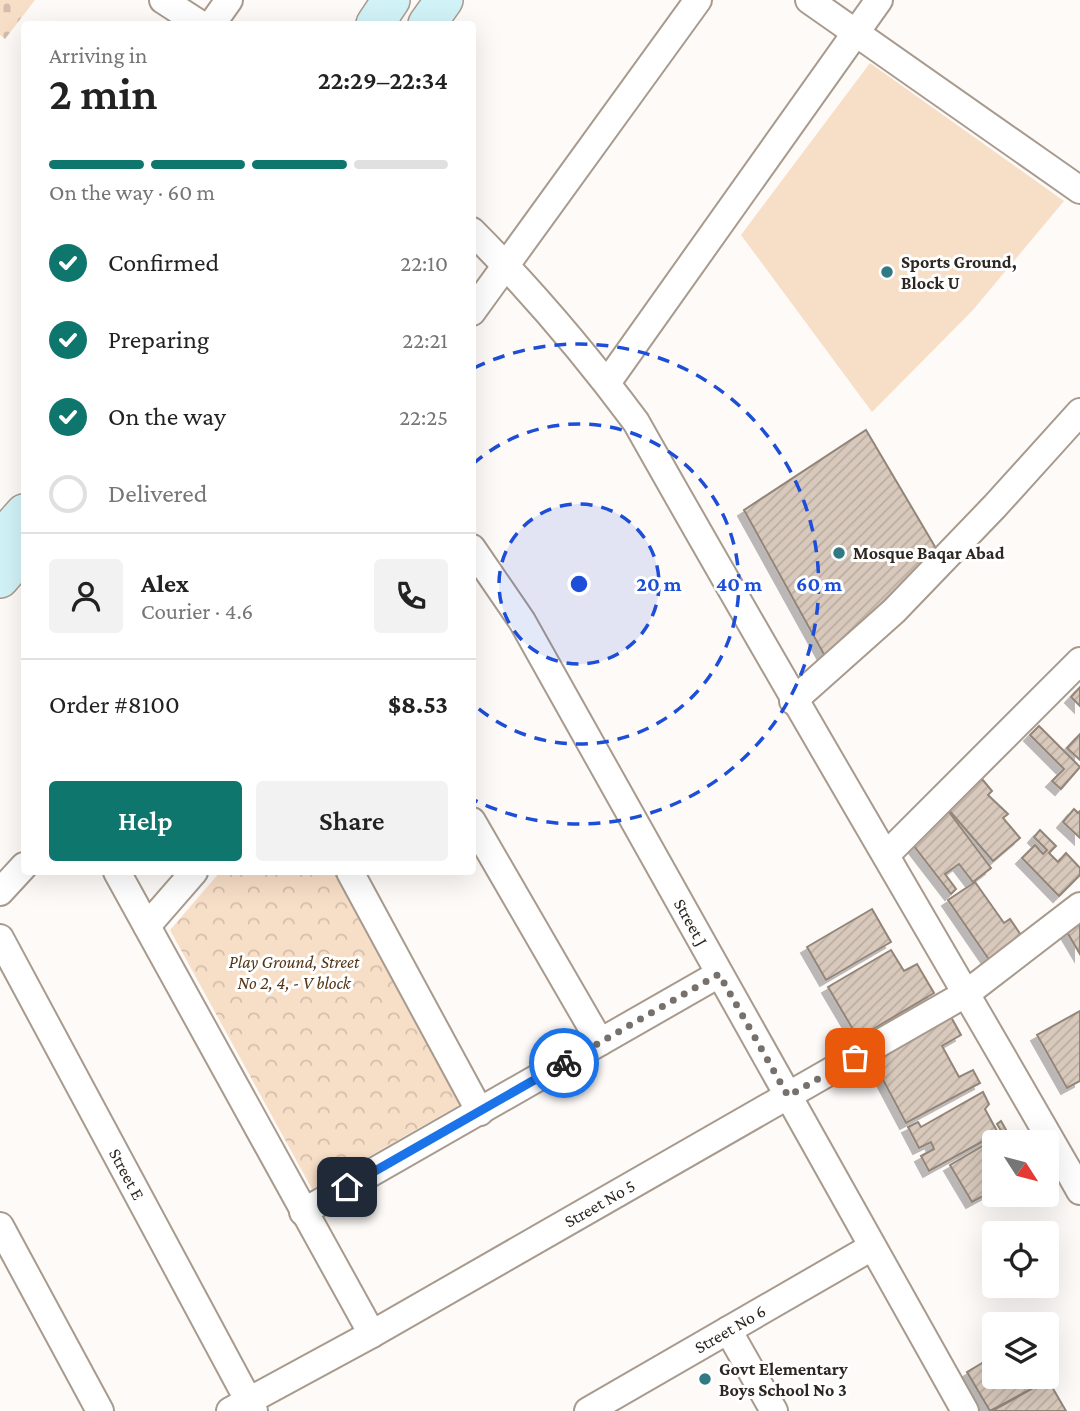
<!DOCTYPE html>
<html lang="en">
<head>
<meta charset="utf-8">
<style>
	body { margin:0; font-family:"Crimson Pro",serif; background:#f2f2f2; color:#222; height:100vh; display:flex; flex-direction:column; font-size:26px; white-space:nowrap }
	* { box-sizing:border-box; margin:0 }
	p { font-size:23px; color:#767676 }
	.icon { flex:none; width:38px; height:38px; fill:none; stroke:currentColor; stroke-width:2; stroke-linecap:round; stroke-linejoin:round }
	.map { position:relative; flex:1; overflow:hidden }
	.drawer { position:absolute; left:21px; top:21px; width:455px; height:854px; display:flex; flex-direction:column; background:#fff; border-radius:7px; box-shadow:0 7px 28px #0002 }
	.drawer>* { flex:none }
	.needle { width:46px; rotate:126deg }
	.fabs { position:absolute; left:982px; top:1130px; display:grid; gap:14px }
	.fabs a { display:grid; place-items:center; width:77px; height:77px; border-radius:7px; background:#fff; box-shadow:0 7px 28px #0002; font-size:35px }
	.pin { position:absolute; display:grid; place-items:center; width:60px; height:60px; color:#fff; margin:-30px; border-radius:14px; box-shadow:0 4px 10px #0006 }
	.courier { position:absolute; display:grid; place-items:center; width:70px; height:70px; margin:-35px; border:5px solid #1a73e8; border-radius:50%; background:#fff; color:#222; box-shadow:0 2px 9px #0007 }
	.overview em { font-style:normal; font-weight:600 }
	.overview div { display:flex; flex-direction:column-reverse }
	.overview { display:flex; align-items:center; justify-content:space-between; height:119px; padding:0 28px }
	h1 { font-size:46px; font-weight:600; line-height:52px }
	.bar { display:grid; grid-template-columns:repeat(4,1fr); gap:10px 7px; align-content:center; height:84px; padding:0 28px }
	.bar i { height:9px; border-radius:5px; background:#e0e0e0 }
	.bar .on { background:#0f766e }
	.bar p { grid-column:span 4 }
	.line { display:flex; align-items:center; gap:18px; padding:0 28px; border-top:2px solid #e0e0e0 }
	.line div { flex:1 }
	.round { display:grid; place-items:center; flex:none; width:74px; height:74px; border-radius:7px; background:#f2f2f2 }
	ol { padding:0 28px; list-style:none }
	li { display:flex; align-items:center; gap:21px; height:77px }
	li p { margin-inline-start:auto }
	li .icon { padding:7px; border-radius:50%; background:#0f766e; color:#fff; stroke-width:4 }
	li:last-child { color:#767676 }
	li i { width:38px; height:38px; border:4px solid #e0e0e0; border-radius:50% }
	.action { display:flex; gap:14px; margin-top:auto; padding:14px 28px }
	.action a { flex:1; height:80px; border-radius:7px; background:#0f766e; color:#fff; font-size:28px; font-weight:600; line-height:80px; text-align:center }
	.action a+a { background:#f2f2f2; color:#222 }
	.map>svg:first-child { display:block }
	.cemetery { fill:url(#cemetery-stones) }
	.park { fill:url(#park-crowns) }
	.garden { fill:#f7dec7 }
	.building { fill:url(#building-hatch); stroke:#938679; stroke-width:2; filter:url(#shadow) }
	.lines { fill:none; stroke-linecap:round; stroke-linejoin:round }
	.minor-casing { stroke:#a89a8d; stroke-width:30 }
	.secondary-casing { stroke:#a89a8d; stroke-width:40 }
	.minor { stroke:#fff; stroke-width:26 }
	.secondary { stroke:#d1f3f7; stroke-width:37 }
	.done { stroke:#76716d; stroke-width:7; stroke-dasharray:0 12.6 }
	.route { stroke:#1a73e8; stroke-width:9 }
	.ring { fill:none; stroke:#1d4ed8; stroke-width:3.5; stroke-dasharray:12 9 }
	.poi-dot { fill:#317983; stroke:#fff; stroke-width:2.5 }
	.labels { text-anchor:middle; stroke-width:6; stroke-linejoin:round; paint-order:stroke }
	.poi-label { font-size:18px; font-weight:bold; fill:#2d2722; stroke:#fff; text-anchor:start }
	.street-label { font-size:18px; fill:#2d2722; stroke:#fff }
	.park-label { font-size:18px; font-style:italic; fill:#543616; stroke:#fff }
	.centre { fill:#1d4ed8; stroke:#fff; stroke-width:3.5 }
	.ring-label { font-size:21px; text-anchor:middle; font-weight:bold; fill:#1d4ed8; stroke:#fff; stroke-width:6; stroke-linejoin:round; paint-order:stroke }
</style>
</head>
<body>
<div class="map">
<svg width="1080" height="1411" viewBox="0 0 1080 1411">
	<defs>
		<pattern id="cemetery-stones" width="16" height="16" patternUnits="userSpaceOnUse" patternTransform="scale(1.75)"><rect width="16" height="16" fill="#f7dec7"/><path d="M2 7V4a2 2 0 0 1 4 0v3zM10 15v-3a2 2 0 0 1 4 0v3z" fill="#d4beab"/></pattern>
		<pattern id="park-crowns" width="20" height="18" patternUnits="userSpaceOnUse" patternTransform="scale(1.75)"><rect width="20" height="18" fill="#f7dec7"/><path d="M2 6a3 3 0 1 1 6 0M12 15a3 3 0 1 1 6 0" fill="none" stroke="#d4beab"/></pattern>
		<pattern id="building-hatch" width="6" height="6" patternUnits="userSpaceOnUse" patternTransform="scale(1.75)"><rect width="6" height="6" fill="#d8c9bc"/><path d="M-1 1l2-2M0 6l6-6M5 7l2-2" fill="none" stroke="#baada1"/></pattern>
		<filter id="shadow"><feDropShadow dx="-6" dy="6" stdDeviation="0" flood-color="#0004"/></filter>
	</defs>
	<rect width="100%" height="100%" fill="#fefaf8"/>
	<path class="cemetery" d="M 0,0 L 35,0 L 5,39 L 0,35 Z"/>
	<path class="park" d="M 220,872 L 340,872 L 466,1101 L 312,1189 L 170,930 Z"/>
	<path class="garden" d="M 870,63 L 1064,201 L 973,310 L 872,412 L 741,235 Z"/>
	<g class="building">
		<path d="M 866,430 L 937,550 L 826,658 L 744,510 Z"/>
		<path d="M 1080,687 L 1080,706 L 1071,697 Z"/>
		<path d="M 1039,726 L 1080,767 L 1061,789 L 1052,781 L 1064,769 L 1030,735 Z"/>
		<path d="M 1080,734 L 1080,760 L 1067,748 Z"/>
		<path d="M 982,779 L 992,791 L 988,795 L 1008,814 L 1003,818 L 1020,838 L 993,861 L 948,809 Z"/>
		<path d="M 946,808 L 991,868 L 973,882 L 959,864 L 945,874 L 956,889 L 951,894 L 907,837 Z"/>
		<path d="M 1074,809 L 1078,813 L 1080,811 L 1080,838 L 1063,822 Z"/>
		<path d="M 1040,830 L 1056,846 L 1049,853 L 1058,862 L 1066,853 L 1080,868 L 1080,875 L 1059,896 L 1022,858 L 1035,845 L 1043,854 L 1047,850 L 1034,837 Z"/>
		<path d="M 975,882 L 1004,923 L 1010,919 L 1027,944 L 992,964 L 948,900 Z"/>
		<path d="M 872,909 L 891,942 L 826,980 L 807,947 Z"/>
		<path d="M 1080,918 L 1080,954 L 1064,927 Z"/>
		<path d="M 891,950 L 904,971 L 917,964 L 934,993 L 858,1038 L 828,987 Z"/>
		<path d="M 1080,1011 L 1080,1081 L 1067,1088 L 1037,1035 Z"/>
		<path d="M 951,1017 L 961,1035 L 942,1046 L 959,1077 L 973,1070 L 980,1083 L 906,1123 L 872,1059 Z"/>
		<path d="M 983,1092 L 989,1104 L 985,1109 L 998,1133 L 929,1171 L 921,1156 L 934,1149 L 931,1142 L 919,1148 L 908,1127 L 918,1122 L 921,1127 Z"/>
		<path d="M 1001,1121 L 1009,1135 L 1000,1140 L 1001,1143 L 994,1143 L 994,1190 L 972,1202 L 950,1165 L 1003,1134 L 997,1124 Z"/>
		<path d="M 994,1356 L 994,1377 L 1046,1377 L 1048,1380 L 990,1411 L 967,1372 Z"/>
		<path d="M 1048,1380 L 1066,1411 L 992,1411 Z"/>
	</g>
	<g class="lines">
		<g class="minor-casing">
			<g id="minor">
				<path d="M 163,0 L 200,24"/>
				<path d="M 809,0 L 1080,190"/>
				<path d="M 212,24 L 229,0"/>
				<path d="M 472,231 C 531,290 586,355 636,422 C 781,680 933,934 1080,1191"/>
				<path d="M 472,312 L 698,0"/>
				<path d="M 607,383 L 879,0"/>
				<path id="s1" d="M 472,548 L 522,621 L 965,1411"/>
				<path d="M 793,701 L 894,611 L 995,506 L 1080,412"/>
				<path d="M 472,821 L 600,1042"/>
				<path d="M 886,855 L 1080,661"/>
				<path d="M 117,872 L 372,1334"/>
				<path d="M 350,872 L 480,1112"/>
				<path d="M 0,892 L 24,866"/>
				<path d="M 147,926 L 194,872"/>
				<path id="s2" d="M 0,938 L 254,1411"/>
				<path d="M 303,1212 L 719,974"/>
				<path d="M 0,1226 L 100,1411"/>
				<path d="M 728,1330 L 774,1411"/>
				<path id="s3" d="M 230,1411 L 372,1334 L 967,993 L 1080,906"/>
				<path id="s4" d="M 588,1411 L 872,1247"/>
			</g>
		</g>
		<g class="secondary-casing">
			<g id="secondary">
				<path d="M 375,24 L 391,0"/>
				<path d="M 427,24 L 444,0"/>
				<path d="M 0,540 L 24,513"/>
				<path d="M 0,579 L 24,551"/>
			</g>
		</g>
		<use href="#minor" class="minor"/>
		<use href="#secondary" class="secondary"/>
	</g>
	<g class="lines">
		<path class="done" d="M 564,1063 L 719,974 L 788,1096 L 855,1058"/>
		<path class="route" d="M 347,1187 L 564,1063"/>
	</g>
	<circle cx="579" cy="584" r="80" fill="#1d4ed8" fill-opacity=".12"/>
	<g class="ring">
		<circle cx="579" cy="584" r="80"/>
		<path d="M473 464A160 160 0 1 1 473 704"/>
		<path d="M474 368A240 240 0 1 1 474 800"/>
	</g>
	<g class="poi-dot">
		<circle cx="887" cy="272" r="7"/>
		<circle cx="839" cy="553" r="7"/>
		<circle cx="705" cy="1379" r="7"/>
	</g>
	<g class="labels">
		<g class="poi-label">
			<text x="901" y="268">Sports Ground,<tspan x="901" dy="21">Block U</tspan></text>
			<text x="853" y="559">Mosque Baqar Abad</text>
			<text x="719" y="1375">Govt Elementary<tspan x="719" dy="21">Boys School No 3</tspan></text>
		</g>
		<g class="street-label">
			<text dy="6" stroke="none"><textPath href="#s1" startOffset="434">Street J</textPath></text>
			<text dy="6" stroke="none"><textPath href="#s2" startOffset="268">Street E</textPath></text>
			<text dy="6" stroke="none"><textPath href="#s3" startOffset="424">Street No 5</textPath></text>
			<text dy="6" stroke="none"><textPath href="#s4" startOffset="164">Street No 6</textPath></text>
		</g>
		<g class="park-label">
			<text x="294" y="968">Play Ground, Street<tspan x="294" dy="21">No 2, 4, - V block</tspan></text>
		</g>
	</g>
	<circle cx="579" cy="584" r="10" class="centre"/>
	<g class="ring-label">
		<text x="659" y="591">20 m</text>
		<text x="739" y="591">40 m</text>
		<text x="819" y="591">60 m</text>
	</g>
</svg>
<div class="fabs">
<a><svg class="needle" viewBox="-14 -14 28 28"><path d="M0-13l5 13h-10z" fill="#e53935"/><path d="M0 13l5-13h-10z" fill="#767676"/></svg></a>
<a><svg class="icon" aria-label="locate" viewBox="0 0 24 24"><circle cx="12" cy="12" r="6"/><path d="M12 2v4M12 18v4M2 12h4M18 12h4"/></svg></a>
<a><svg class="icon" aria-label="layers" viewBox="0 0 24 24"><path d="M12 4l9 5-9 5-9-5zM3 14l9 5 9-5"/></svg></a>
</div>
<div class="pin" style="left:855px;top:1058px;background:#ea580c"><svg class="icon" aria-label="bag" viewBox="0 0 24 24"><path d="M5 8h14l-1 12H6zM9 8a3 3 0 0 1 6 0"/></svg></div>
<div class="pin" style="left:347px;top:1187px;background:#1f2937"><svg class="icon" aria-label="home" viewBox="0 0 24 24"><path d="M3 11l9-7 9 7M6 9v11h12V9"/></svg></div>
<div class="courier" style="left:564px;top:1063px"><svg class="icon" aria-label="bike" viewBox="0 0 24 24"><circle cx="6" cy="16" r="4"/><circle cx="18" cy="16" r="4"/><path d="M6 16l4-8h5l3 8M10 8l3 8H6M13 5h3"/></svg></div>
<section class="drawer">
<div class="overview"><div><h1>2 min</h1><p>Arriving in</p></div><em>22:29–22:34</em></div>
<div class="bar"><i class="on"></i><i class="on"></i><i class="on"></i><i></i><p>On the way · 60 m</p></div>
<ol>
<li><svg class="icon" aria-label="check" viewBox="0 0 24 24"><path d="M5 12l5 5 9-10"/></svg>Confirmed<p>22:10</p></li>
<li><svg class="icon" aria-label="check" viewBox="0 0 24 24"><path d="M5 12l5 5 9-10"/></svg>Preparing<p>22:21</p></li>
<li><svg class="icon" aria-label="check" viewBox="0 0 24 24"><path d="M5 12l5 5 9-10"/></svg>On the way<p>22:25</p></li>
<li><i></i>Delivered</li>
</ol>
<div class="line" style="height:126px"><a class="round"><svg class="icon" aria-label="person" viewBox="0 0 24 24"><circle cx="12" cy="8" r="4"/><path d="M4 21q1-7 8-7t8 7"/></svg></a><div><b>Alex</b><p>Courier · 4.6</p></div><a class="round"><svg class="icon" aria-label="phone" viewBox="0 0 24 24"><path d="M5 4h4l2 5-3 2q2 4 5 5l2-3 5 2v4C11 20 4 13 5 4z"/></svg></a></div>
<div class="line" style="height:91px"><div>Order #8100</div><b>$8.53</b></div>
<div class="action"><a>Help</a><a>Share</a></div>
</section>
</div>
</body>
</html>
